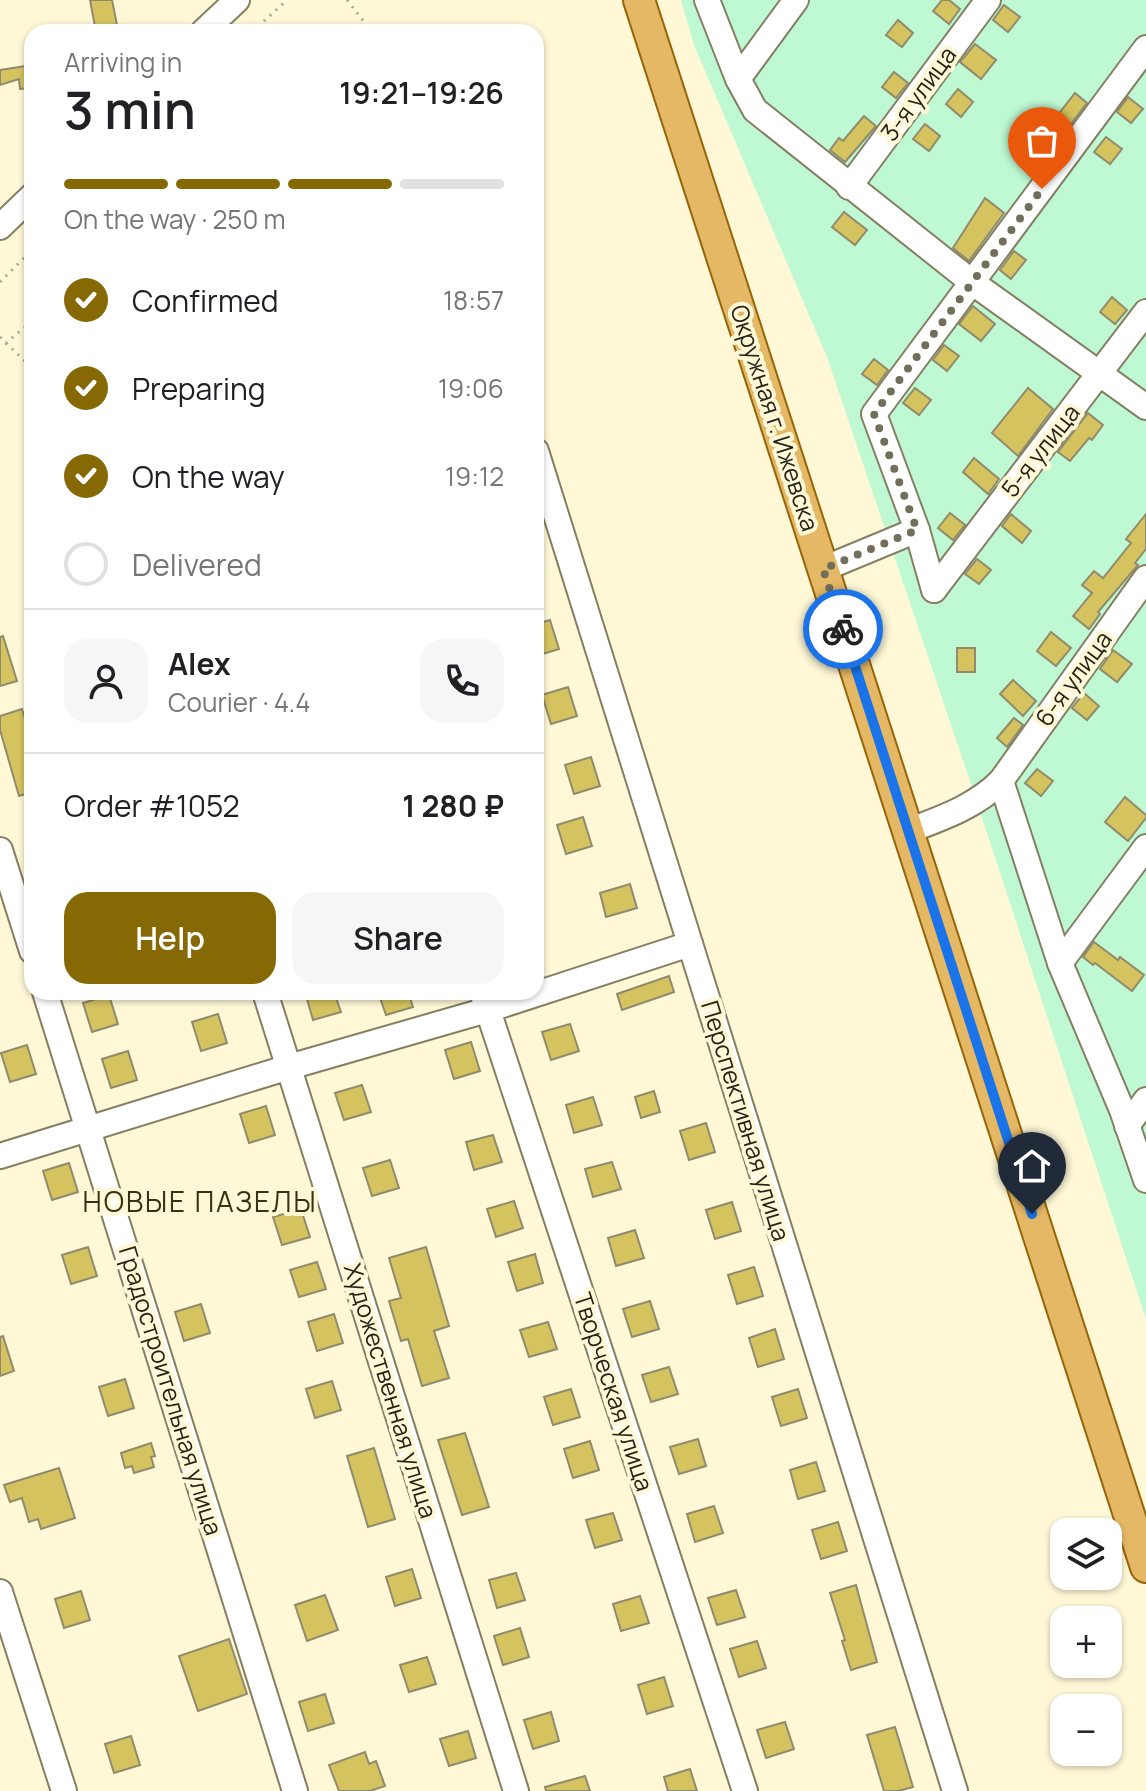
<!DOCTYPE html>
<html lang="en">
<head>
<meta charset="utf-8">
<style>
	body { margin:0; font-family:Manrope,sans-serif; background:#f6f6f6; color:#202124; height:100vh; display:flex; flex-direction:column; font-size:30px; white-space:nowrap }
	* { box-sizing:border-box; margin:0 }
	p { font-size:26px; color:#757577 }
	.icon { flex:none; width:44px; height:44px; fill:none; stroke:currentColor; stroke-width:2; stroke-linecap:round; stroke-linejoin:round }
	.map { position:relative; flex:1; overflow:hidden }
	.sheet { position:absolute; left:24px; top:24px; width:520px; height:976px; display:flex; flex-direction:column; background:#fff; border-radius:24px; box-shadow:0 2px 6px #0004 }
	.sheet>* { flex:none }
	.controls { position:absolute; left:1050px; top:1518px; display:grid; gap:16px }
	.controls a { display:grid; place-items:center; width:72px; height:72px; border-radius:16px; background:#fff; box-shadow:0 2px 6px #0004; font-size:40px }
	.pin { position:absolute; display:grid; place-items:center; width:68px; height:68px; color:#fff; margin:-82px -34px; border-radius:50% 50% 50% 0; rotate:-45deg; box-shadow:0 0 8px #0007 }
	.pin .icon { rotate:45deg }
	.courier { position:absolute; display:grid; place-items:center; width:80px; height:80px; margin:-40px; border:6px solid #1a73e8; border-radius:50%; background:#fff; color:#222; box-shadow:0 2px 10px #0007 }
	.headline em { font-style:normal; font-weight:600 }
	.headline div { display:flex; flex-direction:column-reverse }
	.headline { display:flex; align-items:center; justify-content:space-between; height:136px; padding:0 40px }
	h1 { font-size:52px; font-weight:600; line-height:60px }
	.bar { display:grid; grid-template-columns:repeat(4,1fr); gap:12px 8px; align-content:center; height:96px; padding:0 40px }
	.bar i { height:10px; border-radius:6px; background:#e0e0e0 }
	.bar .current { background:#866904 }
	.bar p { grid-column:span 4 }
	.line { display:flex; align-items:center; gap:20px; padding:0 40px; border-top:2px solid #e0e0e0 }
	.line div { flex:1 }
	.round { display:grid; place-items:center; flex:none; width:84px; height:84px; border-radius:24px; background:#f6f6f6 }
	ol { padding:0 40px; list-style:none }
	li { display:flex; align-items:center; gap:24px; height:88px }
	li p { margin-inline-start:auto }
	li .icon { padding:8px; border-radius:50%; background:#866904; color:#fff; stroke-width:4 }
	li:last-child { color:#757577 }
	li i { width:44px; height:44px; border:4px solid #e0e0e0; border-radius:50% }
	.action { display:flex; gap:16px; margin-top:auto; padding:16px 40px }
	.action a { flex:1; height:92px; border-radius:24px; background:#866904; color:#fff; font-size:32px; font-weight:600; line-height:92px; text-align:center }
	.action a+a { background:#f6f6f6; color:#202124 }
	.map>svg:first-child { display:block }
	.green { fill:#bef9d3 }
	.building { fill:#d5c360; stroke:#908b6d; stroke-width:2 }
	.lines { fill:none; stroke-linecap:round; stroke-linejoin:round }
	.minor-casing { stroke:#857f62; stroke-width:28 }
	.major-casing { stroke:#966508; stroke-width:34 }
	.path { stroke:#aba78e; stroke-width:3; stroke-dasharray:2 6; stroke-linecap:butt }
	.minor { stroke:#fff; stroke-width:24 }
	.major { stroke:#e5b866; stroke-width:30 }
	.done { stroke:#716e5a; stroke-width:8; stroke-dasharray:0 14.4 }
	.route { stroke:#1a73e8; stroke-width:10 }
	.labels { text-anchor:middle; stroke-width:8; stroke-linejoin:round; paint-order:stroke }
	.street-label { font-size:24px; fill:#252317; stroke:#fef8d7 }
	.quarter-label { font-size:28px; letter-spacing:2px; fill:#383317; stroke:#fef8d7 }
</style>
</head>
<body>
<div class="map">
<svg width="1146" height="1791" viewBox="0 0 1146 1791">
	<rect width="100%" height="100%" fill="#fef8d7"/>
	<path class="green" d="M 681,0 L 1146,0 L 1146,1319 L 971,784 L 827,357 L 694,45 Z"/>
	<g class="building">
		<path d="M 90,0 L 112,0 L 118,30 L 96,32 Z"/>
		<path d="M 942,0 L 949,0 L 960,9 L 949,24 L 933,11 Z"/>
		<path d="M 1004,5 L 1020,17 L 1008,32 L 993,20 Z"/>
		<path d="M 898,20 L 913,33 L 902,47 L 886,35 Z"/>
		<path d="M 975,44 L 996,60 L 981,79 L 960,62 Z"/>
		<path d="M 32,65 L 32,88 L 20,89 L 19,79 L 0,85 L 0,70 Z"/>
		<path d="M 894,72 L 908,83 L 896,98 L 882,87 Z"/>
		<path d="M 958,89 L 973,102 L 961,117 L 946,104 Z"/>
		<path d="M 1075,93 L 1087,103 L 1055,145 L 1042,135 Z"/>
		<path d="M 1128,97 L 1143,109 L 1131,123 L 1117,112 Z"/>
		<path d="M 864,116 L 876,126 L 845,162 L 830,150 L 839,138 L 843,141 Z"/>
		<path d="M 925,124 L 940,136 L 929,151 L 913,139 Z"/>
		<path d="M 1106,137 L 1122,149 L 1110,164 L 1094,152 Z"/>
		<path d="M 985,198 L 1004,213 L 969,261 L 953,248 Z"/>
		<path d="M 844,212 L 867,230 L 855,245 L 832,227 Z"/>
		<path d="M 1014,251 L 1026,260 L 1011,279 L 1000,270 Z"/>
		<path d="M 1112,297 L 1127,310 L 1115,324 L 1100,312 Z"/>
		<path d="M 973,306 L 995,324 L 981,341 L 959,324 Z"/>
		<path d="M 944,345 L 959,356 L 947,371 L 933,360 Z"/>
		<path d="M 874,359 L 888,370 L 877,385 L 862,374 Z"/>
		<path d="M 915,388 L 931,400 L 919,415 L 903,403 Z"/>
		<path d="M 1028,388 L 1053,409 L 1018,456 L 992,433 Z"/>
		<path d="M 1088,413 L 1103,425 L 1092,440 L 1089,438 L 1070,461 L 1058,452 Z"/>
		<path d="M 974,458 L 999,479 L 988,494 L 963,472 Z"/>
		<path d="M 950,513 L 965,525 L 953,540 L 938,528 Z"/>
		<path d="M 1011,514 L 1031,531 L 1022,543 L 1002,526 Z"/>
		<path d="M 1146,514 L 1146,549 L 1135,563 L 1138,565 L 1098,612 L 1100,614 L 1089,629 L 1073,616 L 1092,593 L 1082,585 L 1094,571 L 1103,578 L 1131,543 L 1126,539 Z"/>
		<path d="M 977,559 L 991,570 L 979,584 L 965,574 Z"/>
		<path d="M 550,620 L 559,649 L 536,656 L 536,624 Z"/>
		<path d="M 1051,632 L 1071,648 L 1056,666 L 1037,651 Z"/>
		<path d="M 3,636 L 17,681 L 0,686 L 0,637 Z"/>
		<rect x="957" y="648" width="18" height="24"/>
		<path d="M 1113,650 L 1132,664 L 1117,682 L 1100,669 Z"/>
		<path d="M 1013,680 L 1036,701 L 1023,716 L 1000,694 Z"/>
		<path d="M 568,687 L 577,716 L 551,724 L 542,695 Z"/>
		<path d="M 1084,693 L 1099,706 L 1087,720 L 1072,708 Z"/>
		<path d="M 22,709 L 32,742 L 32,792 L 19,796 L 0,730 L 0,716 Z"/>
		<path d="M 1014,718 L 1023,725 L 1007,747 L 997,738 Z"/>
		<path d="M 591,757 L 600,786 L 574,794 L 565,765 Z"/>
		<path d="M 1037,769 L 1053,781 L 1041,796 L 1025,783 Z"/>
		<path d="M 1125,797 L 1146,815 L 1146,818 L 1128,841 L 1105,822 Z"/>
		<path d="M 583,817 L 592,846 L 566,854 L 557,825 Z"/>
		<path d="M 630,884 L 637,908 L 606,917 L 600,893 Z"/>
		<path d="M 1094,942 L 1118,960 L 1120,957 L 1144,975 L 1132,991 L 1095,963 L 1093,965 L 1083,957 Z"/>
		<path d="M 669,976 L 674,992 L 622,1010 L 617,994 Z"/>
		<path d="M 305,992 L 334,992 L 341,1012 L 313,1020 Z"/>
		<path d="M 378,992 L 408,992 L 413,1007 L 386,1015 Z"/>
		<path d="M 109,995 L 118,1024 L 92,1032 L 83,1003 Z"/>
		<path d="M 218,1014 L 227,1043 L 201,1051 L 192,1022 Z"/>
		<path d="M 570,1024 L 579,1051 L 551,1060 L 542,1032 Z"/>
		<path d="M 471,1042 L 480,1071 L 454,1079 L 445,1050 Z"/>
		<path d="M 27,1045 L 36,1074 L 10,1082 L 1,1053 Z"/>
		<path d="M 128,1051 L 137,1080 L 111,1088 L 102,1059 Z"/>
		<path d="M 362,1085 L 371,1112 L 344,1120 L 335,1093 Z"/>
		<path d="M 654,1091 L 660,1112 L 641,1118 L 635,1097 Z"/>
		<path d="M 593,1097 L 602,1125 L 574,1133 L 566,1105 Z"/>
		<path d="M 266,1106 L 275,1135 L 249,1143 L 240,1114 Z"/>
		<path d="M 706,1123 L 715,1152 L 689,1160 L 680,1131 Z"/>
		<path d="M 493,1135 L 502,1162 L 474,1170 L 466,1142 Z"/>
		<path d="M 390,1160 L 399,1188 L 372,1196 L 363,1168 Z"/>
		<path d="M 612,1162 L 621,1189 L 593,1197 L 585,1169 Z"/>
		<path d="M 69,1163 L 78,1192 L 52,1200 L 43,1171 Z"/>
		<path d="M 514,1201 L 523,1228 L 496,1237 L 487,1209 Z"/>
		<path d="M 732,1202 L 741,1231 L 715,1239 L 706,1210 Z"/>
		<path d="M 301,1209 L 310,1237 L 282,1245 L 273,1217 Z"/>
		<path d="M 635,1230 L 644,1258 L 616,1266 L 608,1238 Z"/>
		<path d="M 88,1247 L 97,1276 L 71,1284 L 62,1255 Z"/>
		<path d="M 426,1247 L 449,1326 L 434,1331 L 449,1378 L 422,1386 L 408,1339 L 401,1341 L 389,1301 L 401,1298 L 389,1258 Z"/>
		<path d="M 535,1254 L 543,1283 L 517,1291 L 508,1262 Z"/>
		<path d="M 317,1262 L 326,1289 L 299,1297 L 290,1270 Z"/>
		<path d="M 754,1267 L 763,1296 L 737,1304 L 728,1275 Z"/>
		<path d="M 650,1301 L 659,1329 L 632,1337 L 623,1309 Z"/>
		<path d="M 201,1304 L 210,1333 L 184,1341 L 175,1312 Z"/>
		<path d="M 334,1314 L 343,1343 L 317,1351 L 308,1322 Z"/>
		<path d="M 548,1322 L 557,1349 L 529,1357 L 520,1330 Z"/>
		<path d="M 775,1329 L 784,1359 L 758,1367 L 749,1338 Z"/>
		<path d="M 3,1336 L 14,1371 L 0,1376 L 0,1337 Z"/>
		<path d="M 669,1367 L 678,1394 L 651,1402 L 642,1375 Z"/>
		<path d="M 125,1379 L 134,1408 L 108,1416 L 99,1387 Z"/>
		<path d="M 332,1381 L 341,1410 L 315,1418 L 306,1389 Z"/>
		<path d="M 571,1389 L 580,1417 L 553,1425 L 544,1397 Z"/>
		<path d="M 798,1389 L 807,1418 L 781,1426 L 772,1397 Z"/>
		<path d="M 465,1433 L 489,1507 L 462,1515 L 438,1440 Z"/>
		<path d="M 698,1439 L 706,1466 L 679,1474 L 670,1447 Z"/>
		<path d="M 590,1441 L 599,1470 L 573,1478 L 564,1449 Z"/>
		<path d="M 151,1443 L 155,1456 L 151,1457 L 154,1467 L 134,1473 L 132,1466 L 125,1468 L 121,1453 Z"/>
		<path d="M 374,1448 L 395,1519 L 368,1527 L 347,1456 Z"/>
		<path d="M 816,1462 L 825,1491 L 798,1499 L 790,1470 Z"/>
		<path d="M 59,1468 L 75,1518 L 41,1529 L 38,1519 L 29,1522 L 22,1498 L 10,1502 L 4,1485 Z"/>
		<path d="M 714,1506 L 723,1533 L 695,1542 L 687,1514 Z"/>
		<path d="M 613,1513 L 622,1540 L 595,1548 L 586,1520 Z"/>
		<path d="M 838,1522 L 847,1551 L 821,1559 L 812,1530 Z"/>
		<path d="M 412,1569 L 421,1598 L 395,1606 L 386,1577 Z"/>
		<path d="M 516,1573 L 525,1600 L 497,1608 L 489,1580 Z"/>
		<path d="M 856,1585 L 877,1662 L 851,1670 L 842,1641 L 845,1640 L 830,1593 Z"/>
		<path d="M 736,1590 L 745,1617 L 717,1625 L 708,1598 Z"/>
		<path d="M 81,1591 L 90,1620 L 64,1628 L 55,1599 Z"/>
		<path d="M 325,1595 L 338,1630 L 307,1641 L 295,1605 Z"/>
		<path d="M 640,1596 L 649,1623 L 621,1631 L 613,1604 Z"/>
		<path d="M 520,1628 L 529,1657 L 503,1665 L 494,1636 Z"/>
		<path d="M 229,1639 L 247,1694 L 198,1711 L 179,1656 Z"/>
		<path d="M 757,1641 L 766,1668 L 739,1677 L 730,1649 Z"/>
		<path d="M 427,1657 L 436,1684 L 409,1692 L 400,1665 Z"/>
		<path d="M 664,1677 L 673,1706 L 647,1714 L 638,1685 Z"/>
		<path d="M 325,1694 L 334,1723 L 308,1731 L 299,1702 Z"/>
		<path d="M 551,1712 L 559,1741 L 533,1749 L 524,1720 Z"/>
		<path d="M 785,1722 L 794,1749 L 766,1758 L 757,1730 Z"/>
		<path d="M 895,1727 L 913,1787 L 898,1791 L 884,1791 L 867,1735 Z"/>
		<path d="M 468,1731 L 476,1758 L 449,1766 L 440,1739 Z"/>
		<path d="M 131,1736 L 140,1765 L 114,1773 L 105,1744 Z"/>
		<path d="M 365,1752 L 369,1764 L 376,1761 L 385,1786 L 370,1791 L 339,1791 L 329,1765 Z"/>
		<path d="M 690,1769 L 697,1791 L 668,1791 L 664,1777 Z"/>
		<path d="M 585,1776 L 590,1791 L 546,1791 L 545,1787 Z"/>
	</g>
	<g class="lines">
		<g class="minor-casing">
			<g id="minor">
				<path d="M 707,0 L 738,79 L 755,110 L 973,283 L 1146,407"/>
				<path d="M 203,32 L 237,0"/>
				<path d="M 738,79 L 796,0"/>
				<path d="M 849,187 L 988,0"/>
				<path d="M 0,227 L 32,196"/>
				<path d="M 536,451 L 955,1791"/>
				<path d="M 917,530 L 874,414 L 1146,48"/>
				<path d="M 823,569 L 917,530 L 934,590"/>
				<path d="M 934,590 L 1146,312"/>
				<path d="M 1001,781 L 1060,963 L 1122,1110 L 1146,1180"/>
				<path d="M 908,831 C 942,818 975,807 1001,781 L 1146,578"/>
				<path d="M 0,850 L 32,951"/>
				<path d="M 1060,963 L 1146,847"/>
				<path d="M 45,992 L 295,1791"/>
				<path d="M 265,992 L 516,1791"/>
				<path d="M 482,992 L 745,1791"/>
				<path d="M 1127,1126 L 1146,1100"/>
				<path d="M 0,1156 L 289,1067 L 487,1010 L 690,944"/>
				<path d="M 0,1592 L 64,1791"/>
			</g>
		</g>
		<g class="major-casing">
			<path id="major" d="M 639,0 L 1146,1567"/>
		</g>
		<g class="path">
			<path d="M 347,0 L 372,32"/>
			<path d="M 252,32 L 287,0"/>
			<path d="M 0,282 L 32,250"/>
			<path d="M 0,337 L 6,343 L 32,321"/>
			<path d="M 6,343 L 32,368"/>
		</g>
		<use href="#minor" class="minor"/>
		<use href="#major" class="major"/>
	</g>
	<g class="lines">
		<path class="done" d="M 843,629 L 823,569 L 917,530 L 874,414 L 1042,189"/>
		<path class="route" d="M 843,629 L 1032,1214"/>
	</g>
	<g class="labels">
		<g class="street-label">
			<text transform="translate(919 94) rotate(-54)" y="8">3-я улица</text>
			<text transform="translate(774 418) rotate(72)" y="8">Окружная г. Ижевска</text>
			<text transform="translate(1041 451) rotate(-52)" y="8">5-я улица</text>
			<text transform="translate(1074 679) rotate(-54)" y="8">6-я улица</text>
			<text transform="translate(745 1121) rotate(73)" y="8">Перспективная улица</text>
			<text transform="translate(170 1391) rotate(73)" y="8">Градостроительная улица</text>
			<text transform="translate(390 1391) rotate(73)" y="8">Художественная улица</text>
			<text transform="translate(613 1392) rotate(72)" y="8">Творческая улица</text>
		</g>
		<g class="quarter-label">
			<text x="200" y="1212">НОВЫЕ ПАЗЕЛЫ</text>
		</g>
	</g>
</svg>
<div class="controls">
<a><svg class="icon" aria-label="layers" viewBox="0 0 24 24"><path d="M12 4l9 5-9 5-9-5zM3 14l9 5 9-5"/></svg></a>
<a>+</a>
<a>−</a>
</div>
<div class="pin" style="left:1042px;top:189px;background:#ea580c"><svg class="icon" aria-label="bag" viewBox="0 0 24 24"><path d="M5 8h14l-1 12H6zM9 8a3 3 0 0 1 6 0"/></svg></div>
<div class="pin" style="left:1032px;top:1214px;background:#1f2937"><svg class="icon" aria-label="home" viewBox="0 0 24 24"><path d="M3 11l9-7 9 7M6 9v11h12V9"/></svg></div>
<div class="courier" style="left:843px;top:629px"><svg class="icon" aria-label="bike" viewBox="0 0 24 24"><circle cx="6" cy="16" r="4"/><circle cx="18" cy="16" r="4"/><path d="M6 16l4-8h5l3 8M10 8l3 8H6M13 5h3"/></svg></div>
<section class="sheet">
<div class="headline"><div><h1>3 min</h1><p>Arriving in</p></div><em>19:21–19:26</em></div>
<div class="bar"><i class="current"></i><i class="current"></i><i class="current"></i><i></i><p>On the way · 250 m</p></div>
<ol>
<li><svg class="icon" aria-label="check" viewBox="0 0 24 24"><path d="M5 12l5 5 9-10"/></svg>Confirmed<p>18:57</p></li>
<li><svg class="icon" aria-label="check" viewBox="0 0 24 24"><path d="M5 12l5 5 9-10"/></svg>Preparing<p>19:06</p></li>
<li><svg class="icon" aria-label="check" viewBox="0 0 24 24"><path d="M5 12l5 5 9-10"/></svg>On the way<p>19:12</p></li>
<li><i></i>Delivered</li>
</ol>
<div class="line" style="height:144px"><a class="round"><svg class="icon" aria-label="person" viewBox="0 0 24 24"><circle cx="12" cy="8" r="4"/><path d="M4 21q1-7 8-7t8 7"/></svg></a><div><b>Alex</b><p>Courier · 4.4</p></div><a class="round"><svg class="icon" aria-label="phone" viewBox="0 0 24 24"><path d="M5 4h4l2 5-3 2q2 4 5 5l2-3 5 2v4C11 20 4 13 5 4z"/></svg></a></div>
<div class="line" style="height:104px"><div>Order #1052</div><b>1 280 ₽</b></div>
<div class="action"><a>Help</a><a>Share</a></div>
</section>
</div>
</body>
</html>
